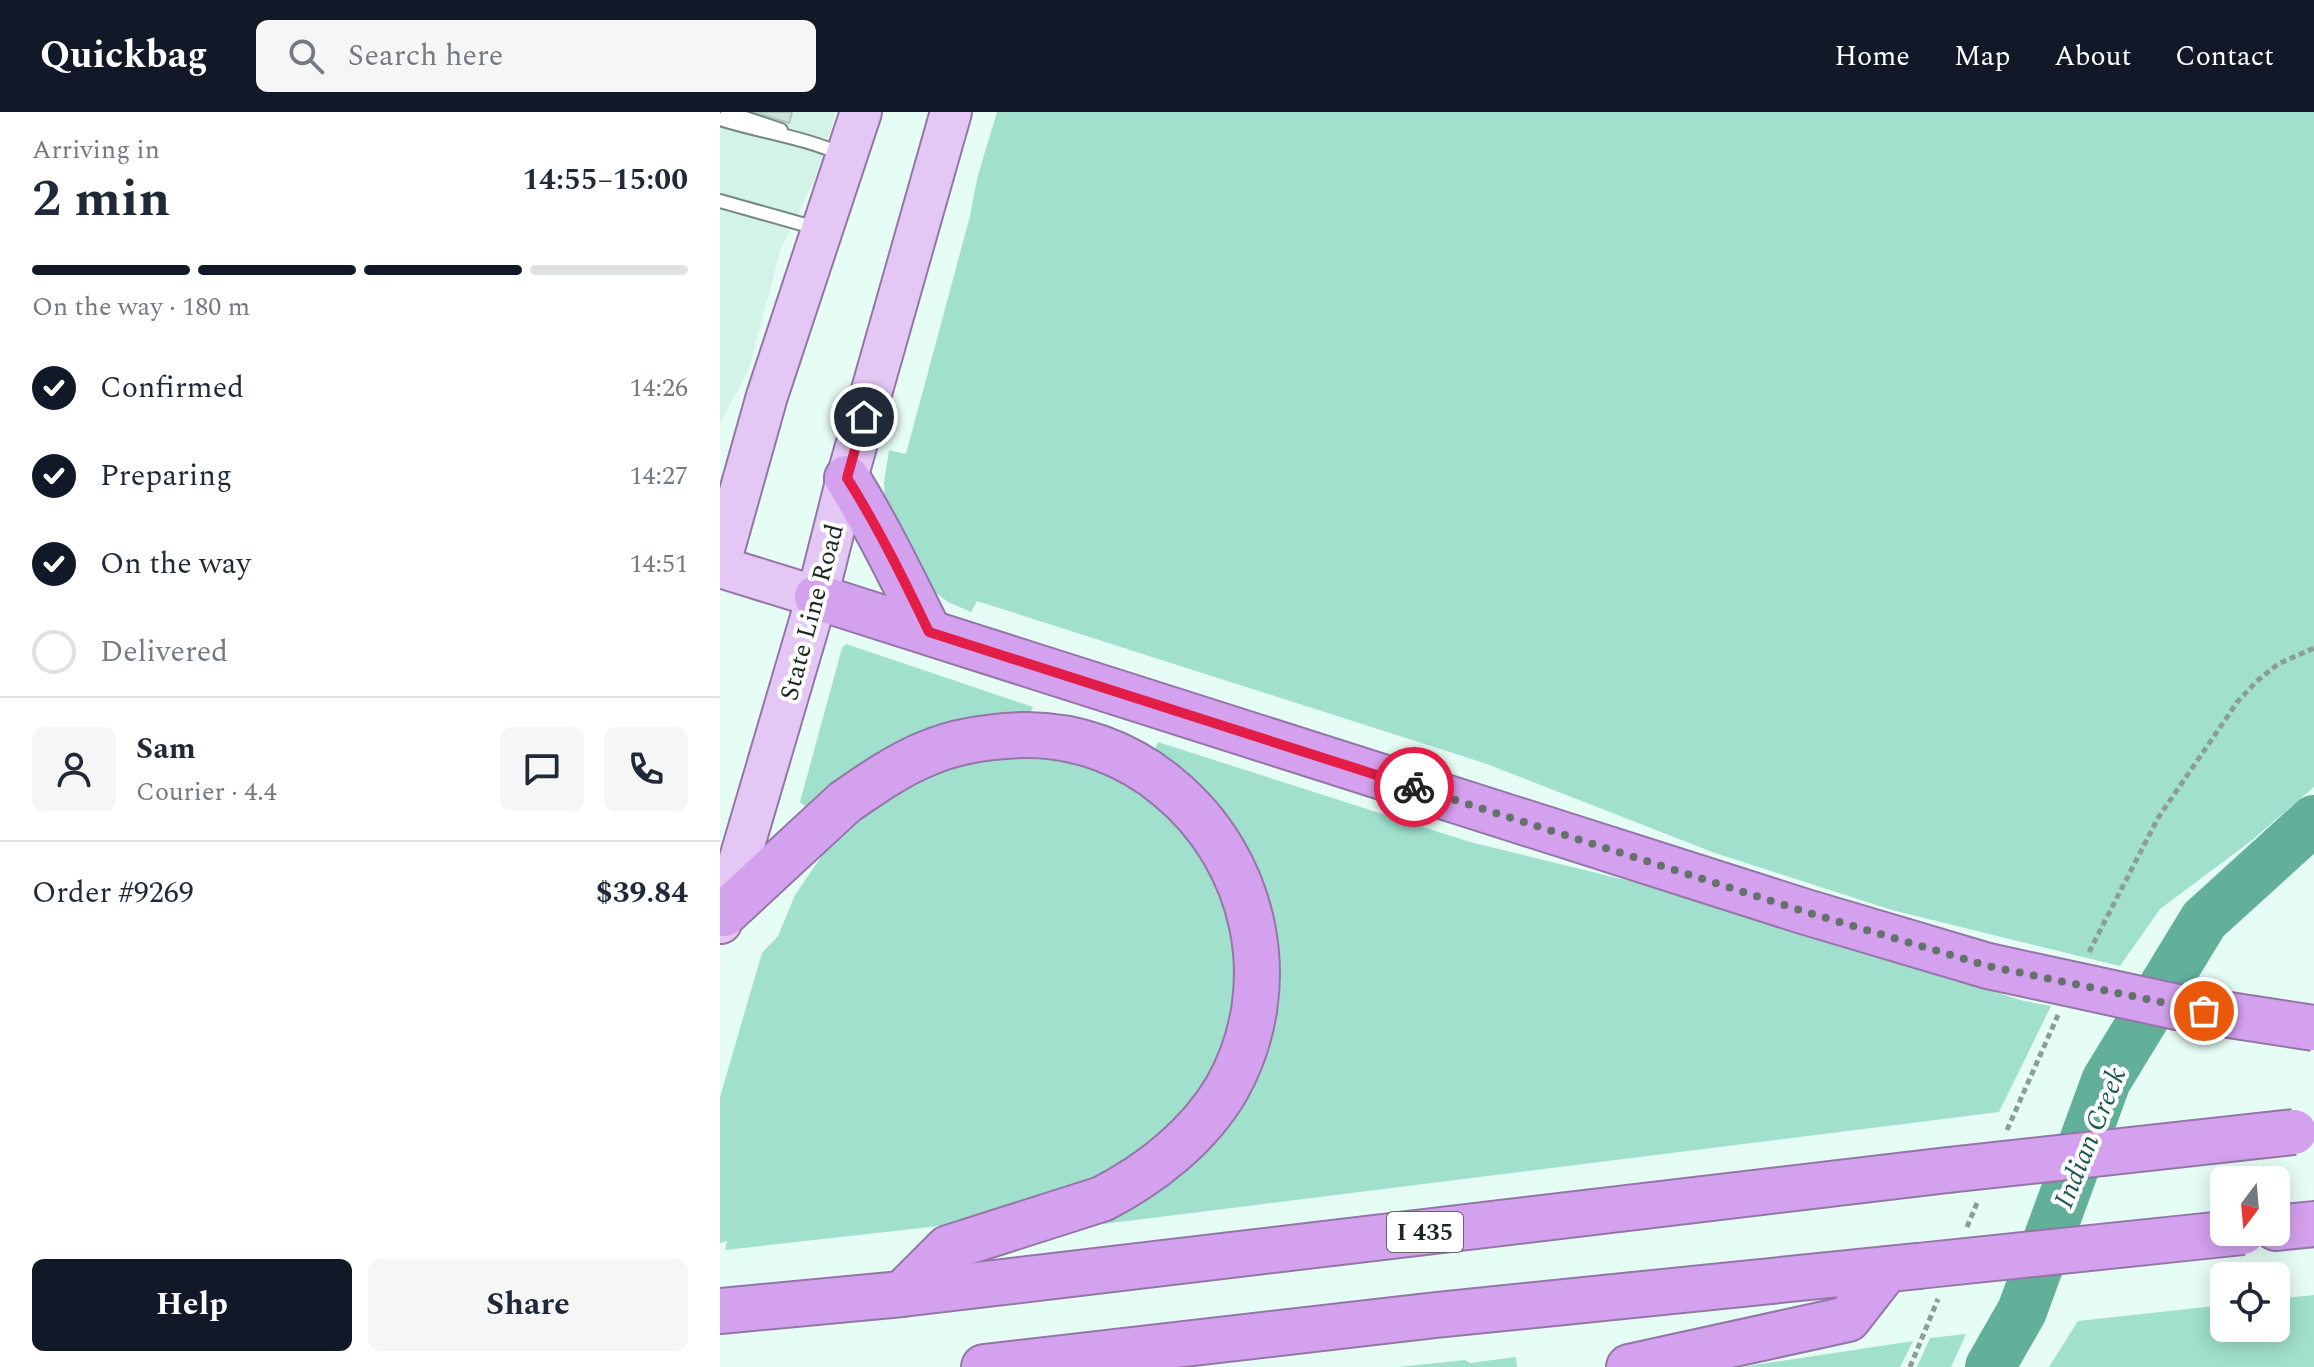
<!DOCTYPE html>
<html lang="en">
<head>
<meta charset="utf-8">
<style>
	body { margin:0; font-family:Spectral,serif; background:#f6f6f7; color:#1f2937; height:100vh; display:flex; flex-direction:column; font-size:30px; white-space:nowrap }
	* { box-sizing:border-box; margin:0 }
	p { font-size:26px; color:#747a83 }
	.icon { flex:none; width:44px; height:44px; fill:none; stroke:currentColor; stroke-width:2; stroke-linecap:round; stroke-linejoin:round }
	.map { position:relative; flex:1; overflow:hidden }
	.sheet { display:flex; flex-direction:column; background:#fff; width:720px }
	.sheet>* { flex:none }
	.needle { width:52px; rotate:196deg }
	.fabs { position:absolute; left:1490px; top:1054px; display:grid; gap:16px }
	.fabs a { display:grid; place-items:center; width:80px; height:80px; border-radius:12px; background:#fff; box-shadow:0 4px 20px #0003; font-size:40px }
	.pin { position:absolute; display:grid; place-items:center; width:68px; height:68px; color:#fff; margin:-34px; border:4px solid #fff; border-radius:50%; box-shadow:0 2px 8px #0007 }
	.courier { position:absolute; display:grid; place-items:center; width:80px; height:80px; margin:-40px; border:6px solid #e11d48; border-radius:50%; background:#fff; color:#222; box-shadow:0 2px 10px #0007 }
	.head em { font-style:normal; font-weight:700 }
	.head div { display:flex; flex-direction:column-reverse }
	.head { display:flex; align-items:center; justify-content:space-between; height:136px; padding:0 32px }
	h1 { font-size:52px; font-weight:700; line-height:60px }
	.bar { display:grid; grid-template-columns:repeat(4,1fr); gap:12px 8px; align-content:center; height:96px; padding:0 32px }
	.bar i { height:10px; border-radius:6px; background:#e0e1e3 }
	.bar .active { background:#111827 }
	.bar p { grid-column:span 4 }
	.line { display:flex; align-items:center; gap:20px; padding:0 32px; border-top:2px solid #e0e1e3 }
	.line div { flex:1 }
	.round { display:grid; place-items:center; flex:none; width:84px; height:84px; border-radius:12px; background:#f6f6f7 }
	ol { padding:0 32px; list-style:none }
	li { display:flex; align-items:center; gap:24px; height:88px }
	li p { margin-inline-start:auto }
	li .icon { padding:8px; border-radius:50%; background:#111827; color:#fff; stroke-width:4 }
	li:last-child { color:#747a83 }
	li i { width:44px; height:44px; border:4px solid #e0e1e3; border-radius:50% }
	.action { display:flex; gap:16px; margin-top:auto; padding:16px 32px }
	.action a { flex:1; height:92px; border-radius:12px; background:#111827; color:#fff; font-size:32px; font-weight:700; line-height:92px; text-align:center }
	.action a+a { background:#f6f6f7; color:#1f2937 }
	header { display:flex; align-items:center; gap:48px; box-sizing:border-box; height:112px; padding:0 40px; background:#111827; color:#fff }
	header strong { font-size:38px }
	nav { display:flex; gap:44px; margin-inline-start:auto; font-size:28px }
	.search { width:560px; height:72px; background:#f6f6f7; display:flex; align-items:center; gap:20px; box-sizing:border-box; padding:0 28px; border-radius:12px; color:#747a83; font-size:30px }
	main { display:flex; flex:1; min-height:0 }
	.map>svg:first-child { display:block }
	.built { fill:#d3f3e9 }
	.green { fill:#a0e0cd }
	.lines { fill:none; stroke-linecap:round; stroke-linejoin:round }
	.river { stroke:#62af9a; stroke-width:50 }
	.building { fill:#cae0d9; stroke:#adc3bc; stroke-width:2 }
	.lane-casing { stroke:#748881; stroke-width:16 }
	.primary-casing { stroke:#9476a7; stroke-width:44 }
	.highway-casing { stroke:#9476a7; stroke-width:48 }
	.path { stroke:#8c9c96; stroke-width:5; stroke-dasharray:6 4; stroke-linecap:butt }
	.lane { stroke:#fff; stroke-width:12 }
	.primary { stroke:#e5c7f5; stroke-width:40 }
	.highway { stroke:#d4a1ee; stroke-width:44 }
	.highway-bridge-casing { stroke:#9476a7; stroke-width:48; stroke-linecap:butt }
	.highway-bridge { stroke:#d4a1ee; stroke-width:44 }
	.done { stroke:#64716c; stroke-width:8; stroke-dasharray:0 14.4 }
	.route { stroke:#e11d48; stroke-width:10 }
	.labels { text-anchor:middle; stroke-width:8; stroke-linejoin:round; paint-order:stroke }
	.shield { fill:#fff; stroke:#626765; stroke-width:2 }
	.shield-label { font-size:24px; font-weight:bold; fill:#1e2623 }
	.street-label { font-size:26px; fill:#1e2623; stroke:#fff }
	.water-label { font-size:28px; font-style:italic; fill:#1c5a4c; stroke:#fff }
</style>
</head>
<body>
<header>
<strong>Quickbag</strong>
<div class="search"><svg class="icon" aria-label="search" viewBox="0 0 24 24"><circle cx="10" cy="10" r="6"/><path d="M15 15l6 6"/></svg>Search here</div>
<nav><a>Home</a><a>Map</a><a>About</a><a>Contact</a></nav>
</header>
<main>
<section class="sheet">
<div class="head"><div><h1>2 min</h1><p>Arriving in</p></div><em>14:55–15:00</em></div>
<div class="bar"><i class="active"></i><i class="active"></i><i class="active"></i><i></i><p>On the way · 180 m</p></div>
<ol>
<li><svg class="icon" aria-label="check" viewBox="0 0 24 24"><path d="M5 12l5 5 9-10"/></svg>Confirmed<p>14:26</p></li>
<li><svg class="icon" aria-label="check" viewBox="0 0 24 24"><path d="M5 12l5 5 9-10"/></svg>Preparing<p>14:27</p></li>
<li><svg class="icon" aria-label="check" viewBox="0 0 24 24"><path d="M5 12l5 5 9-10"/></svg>On the way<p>14:51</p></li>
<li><i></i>Delivered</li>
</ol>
<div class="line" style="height:144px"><a class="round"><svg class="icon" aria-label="person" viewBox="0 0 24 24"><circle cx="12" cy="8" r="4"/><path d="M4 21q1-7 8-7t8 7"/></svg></a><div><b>Sam</b><p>Courier · 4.4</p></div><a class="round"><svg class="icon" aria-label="chat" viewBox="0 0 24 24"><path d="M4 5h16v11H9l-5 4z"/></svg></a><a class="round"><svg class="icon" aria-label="phone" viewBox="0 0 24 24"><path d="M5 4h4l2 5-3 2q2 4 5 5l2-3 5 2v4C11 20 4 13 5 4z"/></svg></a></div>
<div class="line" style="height:104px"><div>Order #9269</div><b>$39.84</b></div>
<div class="action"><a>Help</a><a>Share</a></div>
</section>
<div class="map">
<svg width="1594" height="1255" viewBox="0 0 1594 1255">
	<rect width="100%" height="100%" fill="#e6fdf5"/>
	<path class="built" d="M 0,0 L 116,0 L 96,65 L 61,137 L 28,259 L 0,311 Z"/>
	<g class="green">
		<path d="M 277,0 L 1594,0 L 1594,675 L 1531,729 L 1440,797 L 1400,854 L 1172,798 L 995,741 L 764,651 L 257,489 L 251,500 L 228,490 L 207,474 L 165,401 L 164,371 L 169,338 L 186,342 L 250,104 L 257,67 Z"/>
		<path d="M 126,532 L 313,595 L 307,608 L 91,700 L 80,690 L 122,536 Z"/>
		<path d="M 438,630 L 750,730 L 934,775 L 1304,889 L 1331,894 L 1279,1000 L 383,1112 L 379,1104 L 425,1075 L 551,865 L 433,642 Z"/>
		<path d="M 294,641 L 340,645 L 381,658 L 419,678 L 452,705 L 494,761 L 515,820 L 517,875 L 505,930 L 492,959 L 471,990 L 445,1018 L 410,1047 L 374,1069 L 237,1112 L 5,1138 L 7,1129 L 0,1131 L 0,985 L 42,841 L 58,824 L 75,783 L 103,742 L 137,707 L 209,661 L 255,646 Z"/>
		<path d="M 1594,1183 L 1594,1255 L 1329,1255 L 1358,1209 L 1504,1193 L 1504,1216 L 1556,1216 L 1556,1187 Z"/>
		<path d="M 1246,1222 L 1231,1255 L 1197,1255 L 1210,1226 Z"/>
		<path d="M 1193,1229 L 1180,1255 L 1021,1255 Z"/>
		<path d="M 796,1245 L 797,1255 L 678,1255 L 745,1248 L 750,1251 Z"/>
	</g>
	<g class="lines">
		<path class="river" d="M 1270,1255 L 1302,1199 L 1386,969 L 1484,808 L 1594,708"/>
	</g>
	<path class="building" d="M 23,0 L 72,0 L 69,11 L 37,1 L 36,4 Z"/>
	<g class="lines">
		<g class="lane-casing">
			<g id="lane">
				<path d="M 7,0 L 61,18"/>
				<path d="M 0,7 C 41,20 84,25 123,43"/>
				<path d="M 0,89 L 96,116"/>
			</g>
		</g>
		<g class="primary-casing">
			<g id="primary">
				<path d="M 0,451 L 47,284 L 141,0"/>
				<path d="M 0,455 L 97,485"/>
				<path d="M 1,811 L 97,485 L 127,366 L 231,0"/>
			</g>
		</g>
		<g class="highway-casing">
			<g id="highway">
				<path d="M 127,366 C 158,416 183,468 209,520"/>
				<path d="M 97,485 L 1086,800 L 1268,854"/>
				<path d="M 4,802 L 125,690 C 151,672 178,653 208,641 C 238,628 271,624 303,623 C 355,622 408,641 448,675 C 537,748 564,874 507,976 C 479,1024 431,1062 382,1087 L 228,1136 L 182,1182"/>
				<path d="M 1556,1116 L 1594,1112"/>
				<path d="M 0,1199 L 182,1182 L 1228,1058"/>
				<path d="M 264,1255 L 716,1203 L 1198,1154"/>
				<path d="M 909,1255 L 1128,1207 L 1167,1157"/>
			</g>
		</g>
		<g class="path">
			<path d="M 1369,840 L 1438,706 L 1518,589 L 1537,569 L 1558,552 L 1594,536"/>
			<path d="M 1287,1018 L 1338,903"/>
			<path d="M 1247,1115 L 1257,1091"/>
			<path d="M 1190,1255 L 1218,1187"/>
		</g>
		<use href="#lane" class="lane"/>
		<use href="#primary" class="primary"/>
		<use href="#highway" class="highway"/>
		<g class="highway-bridge-casing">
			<g id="highway-bridge">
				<path d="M 1268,854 L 1457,895 L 1594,916"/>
				<path d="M 1228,1058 L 1574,1020"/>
				<path d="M 1198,1154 L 1523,1120"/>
			</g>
		</g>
		<use href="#highway-bridge" class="highway-bridge"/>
	</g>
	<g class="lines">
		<path class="done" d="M 694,675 L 1086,800 L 1268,854 L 1484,899"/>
		<path class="route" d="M 144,305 L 127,366 C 158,415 184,468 209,520 L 694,675"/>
	</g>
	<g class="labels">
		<rect class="shield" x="667" y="1100" width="76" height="40" rx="6"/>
		<g class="shield-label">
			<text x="705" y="1128">I 435</text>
		</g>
		<g class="street-label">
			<text transform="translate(91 500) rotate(-75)" y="9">State Line Road</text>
		</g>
		<g class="water-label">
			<text transform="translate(1369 1025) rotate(-68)" y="10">Indian Creek</text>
		</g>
	</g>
</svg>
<div class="fabs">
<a><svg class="needle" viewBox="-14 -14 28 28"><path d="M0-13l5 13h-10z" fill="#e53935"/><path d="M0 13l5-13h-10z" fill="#747a83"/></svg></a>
<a><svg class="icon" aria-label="locate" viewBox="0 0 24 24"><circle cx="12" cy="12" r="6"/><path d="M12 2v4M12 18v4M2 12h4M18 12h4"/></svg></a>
</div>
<div class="pin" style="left:1484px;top:899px;background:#ea580c"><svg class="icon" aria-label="bag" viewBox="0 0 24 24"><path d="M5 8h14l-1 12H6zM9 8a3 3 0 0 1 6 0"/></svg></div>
<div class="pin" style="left:144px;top:305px;background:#1f2937"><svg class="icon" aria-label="home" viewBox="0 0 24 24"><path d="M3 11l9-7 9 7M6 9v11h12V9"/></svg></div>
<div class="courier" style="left:694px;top:675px"><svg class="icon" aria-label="bike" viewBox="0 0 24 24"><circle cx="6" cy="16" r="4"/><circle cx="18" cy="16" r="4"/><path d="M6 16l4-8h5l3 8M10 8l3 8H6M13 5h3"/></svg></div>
</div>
</main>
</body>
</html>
